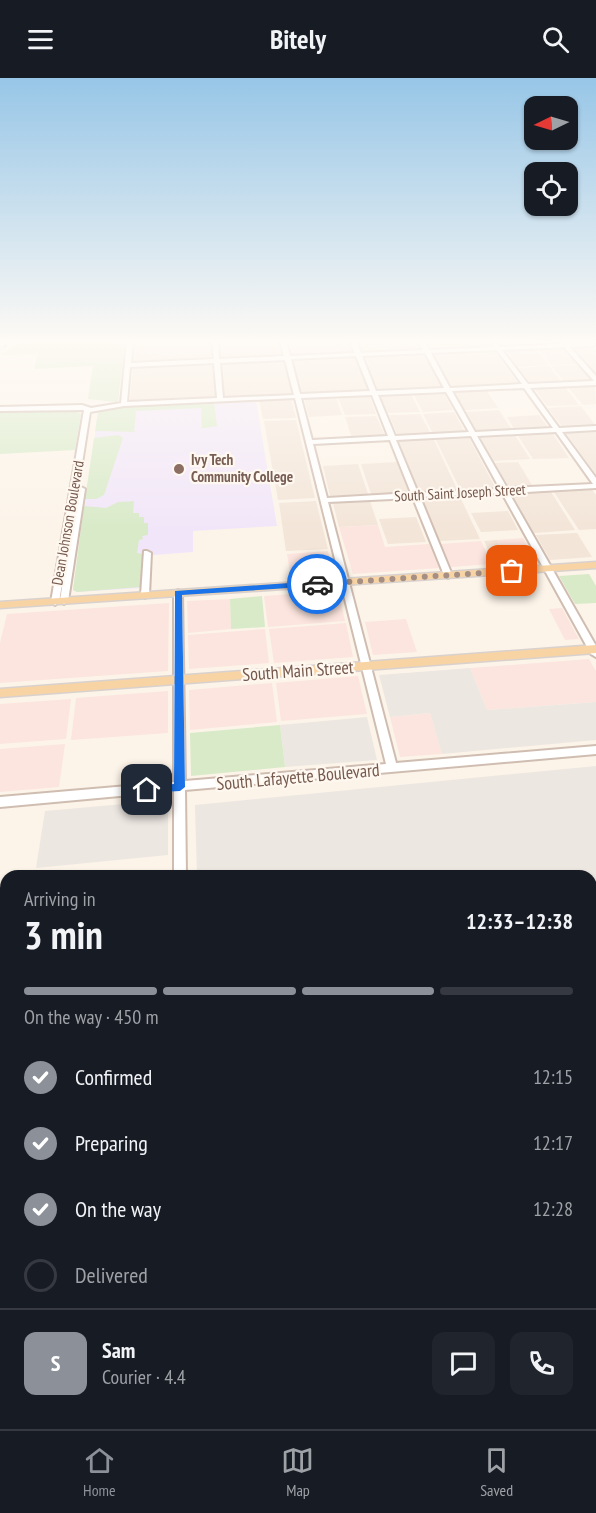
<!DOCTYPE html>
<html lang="en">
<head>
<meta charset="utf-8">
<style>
	body { margin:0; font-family:"PT Sans Narrow",sans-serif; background:#20242c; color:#f1f3f6; height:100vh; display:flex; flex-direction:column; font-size:22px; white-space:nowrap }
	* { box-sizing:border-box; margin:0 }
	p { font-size:20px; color:#9ea1a6 }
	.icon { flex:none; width:33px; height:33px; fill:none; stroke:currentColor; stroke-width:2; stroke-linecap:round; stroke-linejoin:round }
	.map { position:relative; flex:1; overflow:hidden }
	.side { position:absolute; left:0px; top:792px; width:597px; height:560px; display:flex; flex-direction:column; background:#171b24; border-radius:18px 18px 0 0; box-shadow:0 2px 4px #0004 }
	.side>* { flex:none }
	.needle { width:39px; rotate:265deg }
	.controls { position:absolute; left:524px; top:18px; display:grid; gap:12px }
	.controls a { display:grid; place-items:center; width:54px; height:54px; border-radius:12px; background:#171b24; box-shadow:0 2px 4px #0004; font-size:30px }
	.pin { position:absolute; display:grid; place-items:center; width:51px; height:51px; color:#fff; margin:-26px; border-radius:12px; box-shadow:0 3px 9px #0006 }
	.courier { position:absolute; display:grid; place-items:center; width:60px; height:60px; margin:-30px; border:4px solid #1a73e8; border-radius:50%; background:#fff; color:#222; box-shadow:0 2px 8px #0007 }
	.overview em { font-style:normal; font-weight:700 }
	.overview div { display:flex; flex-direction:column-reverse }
	.overview { display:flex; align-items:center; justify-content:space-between; height:102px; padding:0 24px }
	h1 { font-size:39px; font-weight:700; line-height:45px }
	.bar { display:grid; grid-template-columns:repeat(4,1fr); gap:9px 6px; align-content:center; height:72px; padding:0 24px }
	.bar i { height:8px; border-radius:4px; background:#363941 }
	.bar .selected { background:#8c9099 }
	.bar p { grid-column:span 4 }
	.line { display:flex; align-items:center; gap:15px; padding:0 24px; border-top:2px solid #363941 }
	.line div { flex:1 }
	.round { display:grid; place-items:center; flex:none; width:63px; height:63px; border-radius:12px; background:#20242c }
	ol { padding:0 24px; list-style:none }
	li { display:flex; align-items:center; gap:18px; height:66px }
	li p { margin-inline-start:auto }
	li .icon { padding:6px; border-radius:50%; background:#8c9099; color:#fff; stroke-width:4 }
	li:last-child { color:#9ea1a6 }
	li i { width:33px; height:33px; border:3px solid #363941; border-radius:50% }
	header { display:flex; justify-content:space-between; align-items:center; height:78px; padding:0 24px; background:#171b24; font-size:27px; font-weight:700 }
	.tab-bar { display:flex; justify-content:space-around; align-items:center; height:84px; border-top:2px solid #363941; background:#171b24; font-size:16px; color:#9ea1a6 }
	.tab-bar a { display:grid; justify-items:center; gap:3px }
	.tab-bar .selected { color:#8c9099 }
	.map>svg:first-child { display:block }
	.residential { fill:#f3e5d8 }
	.commercial { fill:#fce5de }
	.industrial { fill:#ede7e2 }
	.education { fill:#f1e6f9 }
	.green { fill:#d8eac8 }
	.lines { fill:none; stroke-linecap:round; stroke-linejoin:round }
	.minor-casing { stroke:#d0bdb1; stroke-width:4 }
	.major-casing { stroke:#d9d1cd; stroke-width:3 }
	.minor { fill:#fff; fill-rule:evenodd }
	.major { fill:#f8d4a5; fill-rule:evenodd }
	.rail-casing { stroke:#b6a7c6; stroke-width:3 }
	.rail { stroke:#fef8f0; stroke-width:1.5; stroke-dasharray:4; stroke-linecap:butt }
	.route { fill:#1a73e8 }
	.done { stroke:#a58f84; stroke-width:6; stroke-dasharray:0 10.8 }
	.education-dot { fill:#8d6e63; stroke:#fef8f0; stroke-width:2 }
	.labels { text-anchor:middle; stroke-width:4.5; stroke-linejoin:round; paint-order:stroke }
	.far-education-label { font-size:15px; font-weight:bold; fill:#785e54; stroke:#fef8f0; text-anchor:start }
	.far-street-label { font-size:15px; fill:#76594d; stroke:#fef8f0 }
	.street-label { font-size:18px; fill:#76594d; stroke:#fef8f0 }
</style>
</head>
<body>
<header><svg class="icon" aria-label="menu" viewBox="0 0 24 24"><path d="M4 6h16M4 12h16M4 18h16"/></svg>Bitely<svg class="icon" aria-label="search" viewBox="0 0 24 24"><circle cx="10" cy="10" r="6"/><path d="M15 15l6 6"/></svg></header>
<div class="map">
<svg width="596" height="1351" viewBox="0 0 596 1351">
	<rect width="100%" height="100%" fill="#fcf4e9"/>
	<g class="residential">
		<path d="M 135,263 L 488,263 L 519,307 L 130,324 Z"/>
		<path d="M 593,268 L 596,271 L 596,296 L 572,269 Z"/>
		<path d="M 562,269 L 577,286 L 551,287 L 538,270 Z"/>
		<path d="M 536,270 L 548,287 L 518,289 L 506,272 Z"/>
		<path d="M 578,287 L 592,304 L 565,305 L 552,288 Z"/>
		<path d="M 549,288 L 562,305 L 531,306 L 519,290 Z"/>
		<path d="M 595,308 L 596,326 L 583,327 L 568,309 Z"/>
		<path d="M 565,309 L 579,327 L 547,328 L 534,310 Z"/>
		<path d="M 486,312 L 498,330 L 465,332 L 454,314 Z"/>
		<path d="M 443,314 L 453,332 L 423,334 L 413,315 Z"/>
		<path d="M 411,316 L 420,334 L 388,335 L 380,317 Z"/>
		<path d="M 369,317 L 376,336 L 345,337 L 338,319 Z"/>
		<path d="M 336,319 L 342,337 L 309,339 L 304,320 Z"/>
		<path d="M 291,321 L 296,340 L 263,341 L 259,322 Z"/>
		<path d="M 581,328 L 596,348 L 563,350 L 548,330 Z"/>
		<path d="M 499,332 L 512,352 L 477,354 L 466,334 Z"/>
		<path d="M 454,334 L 465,354 L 433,356 L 423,336 Z"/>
		<path d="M 420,336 L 431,356 L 398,358 L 389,337 Z"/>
		<path d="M 539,337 L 549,350 L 515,352 L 507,339 Z"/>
		<path d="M 376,338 L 385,358 L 352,360 L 345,339 Z"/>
		<path d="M 296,342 L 315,420 L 278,422 L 264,343 Z"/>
		<path d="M 596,352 L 596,396 L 565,354 Z"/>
		<path d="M 552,355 L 569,380 L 533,381 L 517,356 Z"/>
		<path d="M 514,356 L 530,381 L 494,383 L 479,358 Z"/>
		<path d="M 468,358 L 495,409 L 460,411 L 435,360 Z"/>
		<path d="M 433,360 L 457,411 L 419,413 L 398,362 Z"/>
		<path d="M 397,384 L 408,414 L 371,416 L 361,386 Z"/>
		<path d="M 518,384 L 532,407 L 509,409 L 495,385 Z"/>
		<path d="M 358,386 L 368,416 L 330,418 L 323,388 Z"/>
		<path d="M 592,412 L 596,417 L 596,451 L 579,452 L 554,414 Z"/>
		<path d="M 551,414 L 575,452 L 534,455 L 512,416 Z"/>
		<path d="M 460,419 L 480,461 L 440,463 L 422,420 Z"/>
		<path d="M 316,423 L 328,471 L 286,473 L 279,425 Z"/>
		<path d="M 370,423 L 378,447 L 339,449 L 333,425 Z"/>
		<path d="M 508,433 L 518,452 L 481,454 L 471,435 Z"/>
		<path d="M 416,439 L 426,464 L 388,466 L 379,441 Z"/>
		<path d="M 577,455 L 592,479 L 550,482 L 536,457 Z"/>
		<path d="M 497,462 L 509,485 L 495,486 L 484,463 Z"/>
	</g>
	<g class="commercial">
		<path d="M 378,447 L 385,469 L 429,466 L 439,490 L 353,496 L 339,449 Z"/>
		<path d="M 523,460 L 536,483 L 509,485 L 497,462 Z"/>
		<path d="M 481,463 L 492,486 L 451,489 L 441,466 Z"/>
		<path d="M 328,473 L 333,497 L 291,500 L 287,476 Z"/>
		<path d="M 338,513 L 345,543 L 268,549 L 264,518 Z"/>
		<path d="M 230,521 L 231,551 L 188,555 L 187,523 Z"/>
		<path d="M 169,525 L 168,593 L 0,605 L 0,565 L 7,536 Z"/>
		<path d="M 562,530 L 579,561 L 565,562 L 549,531 Z"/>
		<path d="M 406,541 L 417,574 L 373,577 L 365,544 Z"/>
		<path d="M 346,545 L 353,579 L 274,585 L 269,551 Z"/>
		<path d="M 265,551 L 269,585 L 189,591 L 188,557 Z"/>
		<path d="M 589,581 L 596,593 L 596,624 L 487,632 L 470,590 Z"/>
		<path d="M 358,598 L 367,636 L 281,643 L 276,605 Z"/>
		<path d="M 272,605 L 277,644 L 190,652 L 189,612 Z"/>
		<path d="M 168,613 L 168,655 L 71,662 L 76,620 Z"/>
		<path d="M 71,621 L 66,661 L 0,666 L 0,626 Z"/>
		<path d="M 430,635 L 442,676 L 400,679 L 390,639 Z"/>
		<path d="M 65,666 L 59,709 L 0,714 L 0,671 Z"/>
		<path d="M 6,867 L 6,1346 L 181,1346 L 173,1351 L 0,1351 L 0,868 Z"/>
	</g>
	<g class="industrial">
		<path d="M 470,590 L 487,632 L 596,624 L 596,662 L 442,676 L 430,635 L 390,639 L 379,597 Z"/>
		<path d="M 367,639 L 377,682 L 285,689 L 280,647 Z"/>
		<path d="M 596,688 L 596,964 L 591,965 L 591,798 L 197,798 L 195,727 Z"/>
		<path d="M 168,722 L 168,777 L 36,790 L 45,733 Z"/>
		<path d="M 596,1215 L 596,1351 L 477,1351 L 477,1346 L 591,1346 L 591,1216 Z"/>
	</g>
	<path class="education" d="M 256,323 L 277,448 L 193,453 L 193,474 L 142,478 L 140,510 L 77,514 L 73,512 L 98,335 L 111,329 Z"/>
	<g class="green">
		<path d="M 22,263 L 125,263 L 118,324 L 88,321 L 93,288 L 34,291 L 38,276 L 0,277 Z"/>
		<path d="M 214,325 L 217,348 L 197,351 L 202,350 L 201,330 L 136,333 L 134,353 L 138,354 L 95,353 L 98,335 L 111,329 Z"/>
		<path d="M 72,332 L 81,336 L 75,372 L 0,376 L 0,334 Z"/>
		<path d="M 118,357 L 123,360 L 104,417 L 96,421 L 85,421 L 94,360 Z"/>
		<path d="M 134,423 L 133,435 L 139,435 L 139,439 L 144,439 L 144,445 L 148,445 L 148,457 L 142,458 L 143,461 L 139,462 L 137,475 L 143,476 L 141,509 L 77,514 L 73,512 L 84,428 L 106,430 L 118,424 Z"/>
		<path d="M 589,496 L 596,508 L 596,525 L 575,526 L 559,498 Z"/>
		<path d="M 262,518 L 265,549 L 231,551 L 230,521 Z"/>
		<path d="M 280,647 L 285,689 L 191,698 L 190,655 Z"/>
		<path d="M 596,964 L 596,1215 L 591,1216 L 591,965 Z"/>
		<path d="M 268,1346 L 447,1346 L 447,1351 L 270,1351 Z"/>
	</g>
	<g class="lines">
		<g class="minor-casing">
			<g id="minor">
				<path d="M 127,263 L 133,263 L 131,285 L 214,281 L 212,263 L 218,263 L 219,281 L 284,278 L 280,263 L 286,263 L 290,278 L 355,275 L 350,263 L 356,263 L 361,275 L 423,272 L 418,263 L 424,263 L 429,272 L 494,269 L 493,267 L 496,265 L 500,269 L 562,266 L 561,263 L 566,263 L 567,265 L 595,265 L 595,267 L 593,268 L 570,269 L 596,298 L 596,307 L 530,310 L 559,350 L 596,348 L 596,352 L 562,354 L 596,400 L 596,410 L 509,415 L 596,568 L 596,579 L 591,576 L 502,415 L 420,419 L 452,497 L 448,500 L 444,497 L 413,420 L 328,424 L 396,685 L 596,668 L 596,676 L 185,712 L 186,798 L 174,798 L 174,713 L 0,729 L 0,719 L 174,704 L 174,515 L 178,512 L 182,515 L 185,703 L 386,686 L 295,320 L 124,328 L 90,334 L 78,411 L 81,409 L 85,411 L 68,523 L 64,526 L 60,523 L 69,463 L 59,524 L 55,527 L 51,524 L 84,332 L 0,333 L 0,329 L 82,327 L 91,330 L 121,325 ZM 564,269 L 594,303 L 528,306 L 502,272 ZM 497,272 L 522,306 L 450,310 L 431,275 ZM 425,275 L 444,310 L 376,313 L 362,278 ZM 356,278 L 370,313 L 300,316 L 291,281 ZM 285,282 L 294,317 L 223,320 L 220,285 ZM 214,285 L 217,320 L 127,324 L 130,289 ZM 524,310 L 553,350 L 475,354 L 452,313 ZM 446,314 L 469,354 L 395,358 L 378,317 ZM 372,317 L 388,358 L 312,362 L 301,320 ZM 556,354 L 593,406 L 507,410 L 477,358 ZM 471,358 L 500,411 L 418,415 L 396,362 ZM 390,362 L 411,415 L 327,420 L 313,366 Z"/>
				<path d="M 144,473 L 147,473 L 151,475 L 149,517 L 145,520 L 141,517 Z"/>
				<path d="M 6,852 L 6,864 L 0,865 L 0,853 Z"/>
				<path d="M 211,1346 L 236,1346 L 234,1351 L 209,1351 Z"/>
				<path d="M 237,1346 L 255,1346 L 257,1351 L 239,1351 Z"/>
				<rect x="448" y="1346" width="18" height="5"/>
			</g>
		</g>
		<g class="major-casing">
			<g id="major">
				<path d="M 596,484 L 596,490 L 0,530 L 0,524 Z"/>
				<path d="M 596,567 L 596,575 L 0,619 L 0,611 Z"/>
			</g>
		</g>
		<use href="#minor" class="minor"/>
		<use href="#major" class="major"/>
		<g class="rail-casing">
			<path id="rail" d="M 0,271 L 14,263"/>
		</g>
		<use href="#rail" class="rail"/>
	</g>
	<linearGradient id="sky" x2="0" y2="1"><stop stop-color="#97c6e7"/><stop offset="0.58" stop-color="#fefaf5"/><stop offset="1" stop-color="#fefaf5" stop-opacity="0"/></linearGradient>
	<rect width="596" height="453" fill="url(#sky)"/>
	<path class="route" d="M 317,503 L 320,508 L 182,517 L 185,709 L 180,713 L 144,715 L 144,709 L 147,708 L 174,706 L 175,513 Z"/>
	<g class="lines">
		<path class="done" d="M 317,506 L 512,493"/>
	</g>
	<circle class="education-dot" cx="179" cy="391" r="6"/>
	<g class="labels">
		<g class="far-education-label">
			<text x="191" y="387">Ivy Tech<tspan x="191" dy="17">Community College</tspan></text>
		</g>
		<g class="far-street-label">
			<text transform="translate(460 415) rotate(-3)" y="5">South Saint Joseph Street</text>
			<text transform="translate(68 445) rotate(-80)" y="5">Dean Johnson Boulevard</text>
		</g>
		<g class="street-label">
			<text transform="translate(298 593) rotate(-4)" y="6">South Main Street</text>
			<text transform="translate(298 699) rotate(-5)" y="6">South Lafayette Boulevard</text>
		</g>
	</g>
</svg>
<div class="controls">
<a><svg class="needle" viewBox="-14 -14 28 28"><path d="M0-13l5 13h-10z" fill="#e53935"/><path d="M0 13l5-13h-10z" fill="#9ea1a6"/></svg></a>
<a><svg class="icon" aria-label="locate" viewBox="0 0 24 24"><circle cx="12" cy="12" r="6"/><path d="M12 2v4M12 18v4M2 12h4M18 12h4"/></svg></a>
</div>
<div class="pin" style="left:512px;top:493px;background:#ea580c"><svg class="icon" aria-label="bag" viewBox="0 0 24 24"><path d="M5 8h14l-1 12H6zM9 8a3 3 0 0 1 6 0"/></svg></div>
<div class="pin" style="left:147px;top:712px;background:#1f2937"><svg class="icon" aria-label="home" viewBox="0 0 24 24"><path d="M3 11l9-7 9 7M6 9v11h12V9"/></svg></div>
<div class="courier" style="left:317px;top:506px"><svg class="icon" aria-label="car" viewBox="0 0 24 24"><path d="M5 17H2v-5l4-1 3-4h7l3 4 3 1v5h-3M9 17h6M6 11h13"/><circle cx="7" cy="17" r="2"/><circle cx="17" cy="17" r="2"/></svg></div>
<section class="side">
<div class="overview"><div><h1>3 min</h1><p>Arriving in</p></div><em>12:33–12:38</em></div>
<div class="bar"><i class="selected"></i><i class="selected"></i><i class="selected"></i><i></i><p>On the way · 450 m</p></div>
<ol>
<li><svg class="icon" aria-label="check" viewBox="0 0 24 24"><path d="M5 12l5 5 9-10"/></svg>Confirmed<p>12:15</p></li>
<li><svg class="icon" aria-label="check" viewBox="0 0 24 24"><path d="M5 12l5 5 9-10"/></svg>Preparing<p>12:17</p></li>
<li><svg class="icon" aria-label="check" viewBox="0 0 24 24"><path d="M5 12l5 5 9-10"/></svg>On the way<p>12:28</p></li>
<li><i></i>Delivered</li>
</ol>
<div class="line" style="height:108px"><b class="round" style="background:#8c9099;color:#fff">S</b><div><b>Sam</b><p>Courier · 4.4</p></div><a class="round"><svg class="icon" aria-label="chat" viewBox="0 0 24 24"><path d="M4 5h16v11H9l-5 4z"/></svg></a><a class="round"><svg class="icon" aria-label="phone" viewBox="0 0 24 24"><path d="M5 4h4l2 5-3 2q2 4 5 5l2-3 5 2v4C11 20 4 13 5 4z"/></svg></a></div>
</section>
</div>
<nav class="tab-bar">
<a class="selected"><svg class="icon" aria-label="home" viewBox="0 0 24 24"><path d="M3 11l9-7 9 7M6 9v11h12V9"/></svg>Home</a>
<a><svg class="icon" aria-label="map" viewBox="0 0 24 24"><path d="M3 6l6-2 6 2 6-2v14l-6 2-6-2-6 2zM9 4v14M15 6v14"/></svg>Map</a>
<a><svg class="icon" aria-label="saved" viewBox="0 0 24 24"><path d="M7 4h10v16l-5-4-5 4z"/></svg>Saved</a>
</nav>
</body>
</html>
